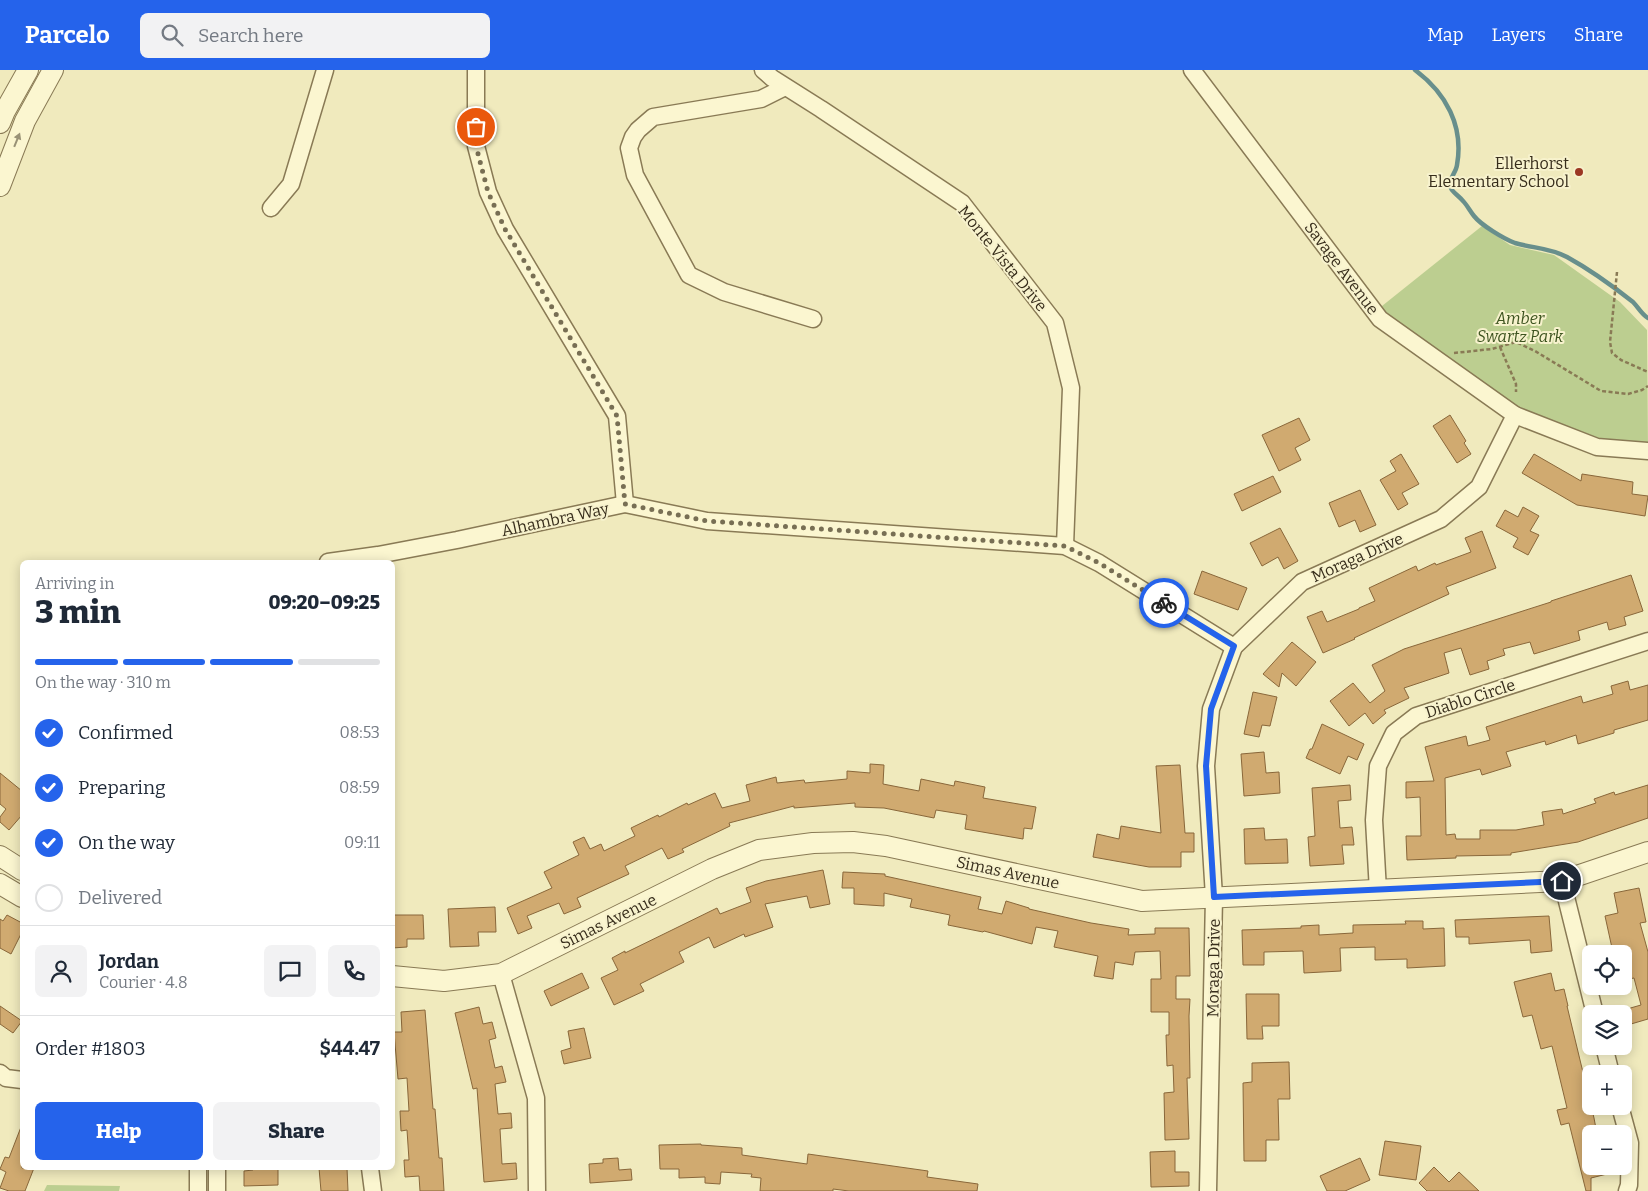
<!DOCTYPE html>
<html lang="en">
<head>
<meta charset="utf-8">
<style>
	body { margin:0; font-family:Bitter,serif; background:#f2f2f3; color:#1f2937; height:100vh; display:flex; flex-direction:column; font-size:19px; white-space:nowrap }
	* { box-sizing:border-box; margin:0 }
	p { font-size:16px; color:#747a83 }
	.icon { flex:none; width:28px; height:28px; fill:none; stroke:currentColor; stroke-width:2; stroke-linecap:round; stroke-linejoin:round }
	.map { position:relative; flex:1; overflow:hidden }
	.panel { position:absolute; left:20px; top:490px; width:375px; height:610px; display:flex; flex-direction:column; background:#fff; border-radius:8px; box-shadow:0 2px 12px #0003 }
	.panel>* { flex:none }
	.buttons { position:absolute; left:1582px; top:875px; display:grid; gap:10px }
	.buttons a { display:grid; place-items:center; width:50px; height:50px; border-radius:8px; background:#fff; box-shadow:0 2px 12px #0003; font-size:25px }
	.pin { position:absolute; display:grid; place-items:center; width:42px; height:42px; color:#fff; margin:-21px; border:2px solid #fff; border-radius:50%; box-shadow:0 1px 5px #0007 }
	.courier { position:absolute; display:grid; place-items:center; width:50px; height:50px; margin:-25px; border:4px solid #2563eb; border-radius:50%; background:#fff; color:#222; box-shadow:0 1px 6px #0007 }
	.head em { font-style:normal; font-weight:800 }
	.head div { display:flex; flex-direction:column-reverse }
	.head { display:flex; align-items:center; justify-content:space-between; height:85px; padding:0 15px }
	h1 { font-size:32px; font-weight:800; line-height:38px }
	.bar { display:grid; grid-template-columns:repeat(4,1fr); gap:8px 5px; align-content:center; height:60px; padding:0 15px }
	.bar i { height:6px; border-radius:4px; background:#e0e1e3 }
	.bar .on { background:#2563eb }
	.bar p { grid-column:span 4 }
	.line { display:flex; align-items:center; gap:12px; padding:0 15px; border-top:1px solid #e0e1e3 }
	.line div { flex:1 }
	.round { display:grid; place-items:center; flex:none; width:52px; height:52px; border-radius:8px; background:#f2f2f3 }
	ol { padding:0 15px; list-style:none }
	li { display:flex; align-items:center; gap:15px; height:55px }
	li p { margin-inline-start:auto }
	li .icon { padding:5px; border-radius:50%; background:#2563eb; color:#fff; stroke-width:4 }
	li:last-child { color:#747a83 }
	li i { width:28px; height:28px; border:2px solid #e0e1e3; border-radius:50% }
	.primary-button { display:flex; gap:10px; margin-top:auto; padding:10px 15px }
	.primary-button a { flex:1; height:58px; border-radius:8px; background:#2563eb; color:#fff; font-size:20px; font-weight:800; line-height:58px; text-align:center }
	.primary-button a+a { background:#f2f2f3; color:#1f2937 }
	header { display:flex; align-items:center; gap:30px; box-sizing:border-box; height:70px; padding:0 25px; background:#2563eb; color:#fff }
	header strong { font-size:24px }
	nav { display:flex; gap:28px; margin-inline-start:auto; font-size:18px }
	.search { width:350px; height:45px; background:#f2f2f3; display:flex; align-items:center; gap:12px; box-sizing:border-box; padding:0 18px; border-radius:8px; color:#747a83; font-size:19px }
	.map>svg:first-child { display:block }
	.green { fill:#bcce90 }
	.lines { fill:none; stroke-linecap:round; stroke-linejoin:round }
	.stream { stroke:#688f8c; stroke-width:4.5 }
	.building { fill:#d0aa70; stroke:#89673a }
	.minor-casing { stroke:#897a55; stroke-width:19 }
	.tertiary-casing { stroke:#897a55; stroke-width:22 }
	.path { stroke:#897a55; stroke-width:2.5; stroke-dasharray:4 2.5; stroke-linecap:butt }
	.minor { stroke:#fbf6d0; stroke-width:16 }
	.tertiary { stroke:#fbf6d0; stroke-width:20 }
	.oneway { fill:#999276 }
	.done { stroke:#786f54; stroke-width:5; stroke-dasharray:0 9 }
	.route { stroke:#2563eb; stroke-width:6 }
	.poi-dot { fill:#9b3722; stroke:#f7f2cd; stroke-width:2 }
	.labels { text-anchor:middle; stroke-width:4; stroke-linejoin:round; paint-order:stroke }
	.poi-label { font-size:16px; fill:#372d1b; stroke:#f7f2cd; text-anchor:end }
	.street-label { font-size:16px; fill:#372d1b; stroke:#f7f2cd }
	.park-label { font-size:16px; font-style:italic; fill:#3e5420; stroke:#f7f2cd }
</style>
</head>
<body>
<header>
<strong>Parcelo</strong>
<div class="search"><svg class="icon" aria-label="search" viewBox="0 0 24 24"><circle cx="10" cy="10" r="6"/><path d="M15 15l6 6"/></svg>Search here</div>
<nav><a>Map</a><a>Layers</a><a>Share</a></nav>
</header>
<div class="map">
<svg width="1648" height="1121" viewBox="0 0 1648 1121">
	<rect width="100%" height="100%" fill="#f0eabd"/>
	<g class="green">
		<path d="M 1482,156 L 1510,175 L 1554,185 L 1620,232 L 1647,260 L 1648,381 L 1603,373 L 1520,344 L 1377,240 Z"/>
		<path d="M 47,1115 L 120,1116 L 119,1121 L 44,1121 Z"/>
	</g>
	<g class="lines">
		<path class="stream" d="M 1415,0 C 1446,23 1464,56 1457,95 C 1456,104 1446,110 1452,120 C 1455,124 1460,127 1463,131 C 1467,135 1470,141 1474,146 C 1481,155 1504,169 1515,173 C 1532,178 1551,178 1567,187 C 1587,198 1614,217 1633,232 C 1638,237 1642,245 1648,248"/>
	</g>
	<g class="building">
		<path d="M 1450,345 L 1466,371 L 1464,373 L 1471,384 L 1457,393 L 1433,356 Z"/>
		<path d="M 1299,348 L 1310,370 L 1295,378 L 1301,390 L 1279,401 L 1262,365 Z"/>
		<path d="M 1401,384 L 1419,414 L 1402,423 L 1408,434 L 1398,440 L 1380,410 L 1396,401 L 1390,391 Z"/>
		<path d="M 1534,384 L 1581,411 L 1582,404 L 1633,412 L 1632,424 L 1648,426 L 1645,446 L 1577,435 L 1522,403 Z"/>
		<path d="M 1273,406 L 1281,422 L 1242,441 L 1234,424 Z"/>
		<path d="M 1360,420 L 1376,455 L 1360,462 L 1355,450 L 1339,457 L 1329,433 Z"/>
		<path d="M 1523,437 L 1539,446 L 1530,461 L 1539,465 L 1528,485 L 1513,477 L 1518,468 L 1496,456 L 1505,440 L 1518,447 Z"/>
		<path d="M 1280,458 L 1298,491 L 1284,499 L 1278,487 L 1262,496 L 1250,473 Z"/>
		<path d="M 1482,461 L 1496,498 L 1446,517 L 1449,524 L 1401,546 L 1354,568 L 1355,569 L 1323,583 L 1307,547 L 1322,541 L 1327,552 L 1359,539 L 1359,538 L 1375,531 L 1369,518 L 1416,496 L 1418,501 L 1435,493 L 1436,495 L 1471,482 L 1465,468 Z"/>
		<path d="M 1202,501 L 1247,518 L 1238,540 L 1194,524 Z"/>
		<path d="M 1631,505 L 1643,541 L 1624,547 L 1626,555 L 1609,560 L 1607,552 L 1578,561 L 1580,570 L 1534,584 L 1530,572 L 1503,579 L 1505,585 L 1487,591 L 1489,599 L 1470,605 L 1461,578 L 1444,583 L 1449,603 L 1404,618 L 1409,628 L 1384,640 L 1386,643 L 1373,654 L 1365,643 L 1349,656 L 1330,631 L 1353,613 L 1370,633 L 1385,621 L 1372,595 L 1404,579 L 1551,532 L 1551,531 Z"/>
		<path d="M 1292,572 L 1316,592 L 1296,616 L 1282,603 L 1279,617 L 1263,604 Z"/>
		<path d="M 1628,611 L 1630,620 L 1648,615 L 1648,650 L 1614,660 L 1614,663 L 1578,674 L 1576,665 L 1546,675 L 1545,671 L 1506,682 L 1511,696 L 1482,705 L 1480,699 L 1445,708 L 1446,765 L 1455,764 L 1456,769 L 1480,769 L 1480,760 L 1516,760 L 1544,755 L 1542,742 L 1562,739 L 1563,744 L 1596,733 L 1594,729 L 1614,722 L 1615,725 L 1648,715 L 1648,748 L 1578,772 L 1511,783 L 1511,785 L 1456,786 L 1456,788 L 1407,790 L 1406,766 L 1421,766 L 1420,727 L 1406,728 L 1406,712 L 1434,711 L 1425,677 L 1466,666 L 1468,676 L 1490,670 L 1486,657 L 1581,626 L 1583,633 L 1613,624 L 1611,616 Z"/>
		<path d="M 1253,622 L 1277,627 L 1270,656 L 1262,655 L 1259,667 L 1244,664 Z"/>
		<path d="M 1322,654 L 1364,674 L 1357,690 L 1348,686 L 1340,704 L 1306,688 L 1310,679 L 1312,679 Z"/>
		<path d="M 1264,682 L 1266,703 L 1279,702 L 1280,723 L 1244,726 L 1241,684 Z"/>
		<path d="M 870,694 L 884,695 L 883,714 L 919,721 L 921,709 L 954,716 L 955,711 L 985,717 L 983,728 L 1036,737 L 1032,759 L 1024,758 L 1023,769 L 965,759 L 967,745 L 936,740 L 934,748 L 884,738 L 855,737 L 855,733 L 794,738 L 794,736 L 729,753 L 730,756 L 682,779 L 684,782 L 668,789 L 662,778 L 625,796 L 629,804 L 577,828 L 581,837 L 564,844 L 559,833 L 527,846 L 532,858 L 518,864 L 507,838 L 552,818 L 544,802 L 579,785 L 573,772 L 584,767 L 590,779 L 601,774 L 604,781 L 635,766 L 631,758 L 658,745 L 659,747 L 687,733 L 688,735 L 715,723 L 722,738 L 750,731 L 746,715 L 776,707 L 777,713 L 804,710 L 805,713 L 847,709 L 847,701 L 870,703 Z"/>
		<path d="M 1180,695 L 1185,763 L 1194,763 L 1194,782 L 1181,782 L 1181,797 L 1149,797 L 1093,787 L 1097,764 L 1119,769 L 1121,756 L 1161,763 L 1156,696 Z"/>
		<path d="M 0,703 L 22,721 L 22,745 L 9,760 L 0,752 L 0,747 L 6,739 L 0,734 Z"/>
		<path d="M 1350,715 L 1351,730 L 1338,731 L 1340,758 L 1352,757 L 1354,775 L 1342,775 L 1344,794 L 1310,796 L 1308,767 L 1315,766 L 1312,718 Z"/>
		<path d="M 1264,758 L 1265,770 L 1287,769 L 1288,793 L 1245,794 L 1244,759 Z"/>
		<path d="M 823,800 L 830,834 L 810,838 L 807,826 L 765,834 L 773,857 L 745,867 L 744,864 L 714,878 L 709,867 L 679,882 L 684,892 L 640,914 L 644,921 L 614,935 L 601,908 L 618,900 L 612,888 L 625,881 L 625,883 L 717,838 L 720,844 L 751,832 L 746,818 L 766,811 Z"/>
		<path d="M 843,802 L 885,804 L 885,806 L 981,827 L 978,839 L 1002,844 L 1006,831 L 1029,838 L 1029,839 L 1091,853 L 1129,859 L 1128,865 L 1155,864 L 1155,858 L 1189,858 L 1190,906 L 1176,906 L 1176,929 L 1190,929 L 1189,946 L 1190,1008 L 1187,1008 L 1189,1069 L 1165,1070 L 1164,1023 L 1174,1022 L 1173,995 L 1167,996 L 1166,965 L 1169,965 L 1169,942 L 1151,942 L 1151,909 L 1161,909 L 1160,881 L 1135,882 L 1133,895 L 1115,892 L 1113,909 L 1094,906 L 1098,886 L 1054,877 L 1058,861 L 1036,857 L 1032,874 L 984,861 L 983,862 L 948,855 L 950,845 L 910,837 L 912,829 L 884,823 L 884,836 L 854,834 L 854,818 L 842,818 Z"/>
		<path d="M 1639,818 L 1646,852 L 1640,853 L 1648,882 L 1648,949 L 1631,954 L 1627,939 L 1641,935 L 1634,908 L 1624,910 L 1624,886 L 1626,886 L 1624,877 L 1612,878 L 1605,846 L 1618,843 L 1614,823 Z"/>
		<path d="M 495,837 L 496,862 L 478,862 L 479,876 L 450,877 L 448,839 Z"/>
		<path d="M 7,845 L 22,853 L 22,862 L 11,884 L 0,878 L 0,849 L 3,851 Z"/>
		<path d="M 392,845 L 423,845 L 424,869 L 407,869 L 407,877 L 392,878 Z"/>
		<path d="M 1549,846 L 1552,881 L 1531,883 L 1530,870 L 1469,874 L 1469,867 L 1456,867 L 1455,850 Z"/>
		<path d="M 1405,851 L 1423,851 L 1423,859 L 1444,858 L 1445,896 L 1407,898 L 1407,889 L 1375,890 L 1375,877 L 1340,878 L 1341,901 L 1304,903 L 1303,881 L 1264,882 L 1264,895 L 1243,895 L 1242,860 L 1301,858 L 1301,856 L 1319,855 L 1319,865 L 1353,863 L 1353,855 L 1406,854 Z"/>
		<path d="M 582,903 L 589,918 L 551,936 L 544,921 Z"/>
		<path d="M 1551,903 L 1555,921 L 1564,919 L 1568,936 L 1567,936 L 1594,1048 L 1597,1064 L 1591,1064 L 1591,1096 L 1619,1096 L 1619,1101 L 1591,1108 L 1591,1121 L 1586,1121 L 1569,1053 L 1561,1055 L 1557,1040 L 1567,1038 L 1552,976 L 1541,979 L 1532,945 L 1523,947 L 1514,912 Z"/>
		<path d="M 1246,924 L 1279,924 L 1279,956 L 1262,956 L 1263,969 L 1247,969 Z"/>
		<path d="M 0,936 L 22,951 L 13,963 L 0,954 Z"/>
		<path d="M 479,937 L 483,954 L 492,952 L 496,968 L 489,970 L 495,998 L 502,996 L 506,1012 L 495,1014 L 498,1044 L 511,1043 L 512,1058 L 500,1059 L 502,1094 L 516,1093 L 517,1109 L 484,1112 L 477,1018 L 473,1019 L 455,943 Z"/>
		<path d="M 425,940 L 433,1039 L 435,1039 L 439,1088 L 442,1088 L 444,1121 L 420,1121 L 419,1106 L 405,1107 L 404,1090 L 409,1090 L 407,1060 L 401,1061 L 400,1041 L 409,1041 L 407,1008 L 398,1009 L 394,962 L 402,962 L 401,942 Z"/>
		<path d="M 584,958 L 591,988 L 564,994 L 561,981 L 571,978 L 568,961 Z"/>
		<path d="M 1289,992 L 1290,1029 L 1278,1029 L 1279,1070 L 1266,1070 L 1266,1091 L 1244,1091 L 1243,1013 L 1252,1012 L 1252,993 Z"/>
		<path d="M 21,1057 L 22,1098 L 34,1098 L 25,1121 L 9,1121 L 0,1118 L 6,1102 L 0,1099 L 5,1087 L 9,1088 Z"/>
		<path d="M 1385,1071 L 1421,1076 L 1416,1110 L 1379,1105 Z"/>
		<path d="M 701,1074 L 701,1075 L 742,1078 L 742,1085 L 807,1094 L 808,1084 L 928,1101 L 927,1107 L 978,1114 L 977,1121 L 849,1121 L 833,1119 L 833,1121 L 760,1121 L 761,1108 L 751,1107 L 752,1104 L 721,1102 L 720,1114 L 705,1113 L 705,1107 L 679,1108 L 679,1099 L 660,1099 L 659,1075 Z"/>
		<path d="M 1175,1081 L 1175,1102 L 1189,1102 L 1189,1116 L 1151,1117 L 1150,1082 Z"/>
		<path d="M 618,1088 L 619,1100 L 631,1099 L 632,1110 L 590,1113 L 589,1094 L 603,1093 L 603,1089 Z"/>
		<path d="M 1360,1088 L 1370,1110 L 1345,1121 L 1327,1121 L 1320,1106 Z"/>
		<path d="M 1434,1097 L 1449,1112 L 1459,1102 L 1479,1121 L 1427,1121 L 1419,1113 Z"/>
		<path d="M 253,1098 L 278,1098 L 278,1115 L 244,1116 L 244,1101 L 253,1100 Z"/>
		<path d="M 319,1098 L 347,1098 L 348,1121 L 321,1121 Z"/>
	</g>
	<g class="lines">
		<g class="minor-casing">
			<g id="minor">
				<path d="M 476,0 L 476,76 L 488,122 L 505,159 L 617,346 L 625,434"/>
				<path d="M 763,0 L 772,8 L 821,39 L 962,133 L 1055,253 L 1071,318 L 1065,476"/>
				<path d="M 1192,0 L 1380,249 L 1515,345 L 1597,377 L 1648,381"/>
				<path d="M 785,17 L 761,29 L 653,47 L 638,60 L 633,67 L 629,78 L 635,105 L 689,205 L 724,222 L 813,249"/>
				<path d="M 271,138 L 291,114 L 325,0"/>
				<path d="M 328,492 L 378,485 L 457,470 L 625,434 L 707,451 L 1065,476 L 1099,493 L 1234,577"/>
				<path d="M 1562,811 L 1595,944"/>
				<path d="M 1378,821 L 1374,750 L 1378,696 L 1394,663 L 1416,646 L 1648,571"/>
				<path d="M 501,904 L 536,1028 L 537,1121"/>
				<path d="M 1604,976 L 1611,1004"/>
				<path d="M 0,1003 L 6,1008 L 22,1010"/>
				<path d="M 1620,1036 L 1630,1073 L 1629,1115 L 1627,1121"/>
				<path d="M 198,1098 L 198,1121"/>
				<path d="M 217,1098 L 217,1121"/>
				<path d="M 370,1098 L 373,1121"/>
				<path d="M 1208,1121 L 1214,827 L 1206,696 L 1211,639 L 1234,577 L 1302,512 L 1441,449 L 1479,417 L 1515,345"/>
			</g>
		</g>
		<g class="tertiary-casing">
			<g id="tertiary">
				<path d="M 0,53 L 5,41 L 28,0"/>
				<path d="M 0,116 L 25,51 L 53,0"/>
				<path d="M 0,786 L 22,800"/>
				<path d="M 0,814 L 22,827"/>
				<path d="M 392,906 L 444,911 L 501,904 L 712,799 L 759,780 L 813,773 L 853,772 L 886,776 L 1142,831 L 1562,811 L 1648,782"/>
			</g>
		</g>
		<g class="path">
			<path d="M 1617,202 L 1610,272 L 1612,283 L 1621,290 L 1648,302"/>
			<path d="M 1500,277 L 1516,314 L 1516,322"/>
			<path d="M 1454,283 L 1492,279 L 1516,272 L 1535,281 L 1601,321 L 1628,324 L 1642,320 L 1648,316"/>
		</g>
		<use href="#minor" class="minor"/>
		<use href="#tertiary" class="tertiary"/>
	</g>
	<defs><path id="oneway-solid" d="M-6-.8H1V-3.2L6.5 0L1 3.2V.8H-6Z" transform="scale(1.25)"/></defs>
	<use class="oneway" href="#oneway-solid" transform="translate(17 70) rotate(-68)"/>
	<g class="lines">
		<path class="done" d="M 476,57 L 476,76 L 488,122 L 505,159 L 617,346 L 625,434 L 707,451 L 1065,476 L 1099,493 L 1164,533"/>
		<path class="route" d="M 1164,533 L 1234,576 L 1211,639 L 1206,696 L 1214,827 L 1562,811"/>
	</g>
	<circle class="poi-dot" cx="1579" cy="102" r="5"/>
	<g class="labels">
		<g class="poi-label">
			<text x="1569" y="99">Ellerhorst<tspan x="1569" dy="18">Elementary School</tspan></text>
		</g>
		<g class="street-label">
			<text transform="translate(1003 188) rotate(51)" y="6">Monte Vista Drive</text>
			<text transform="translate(1342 198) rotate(53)" y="6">Savage Avenue</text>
			<text transform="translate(555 449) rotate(-12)" y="6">Alhambra Way</text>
			<text transform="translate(1357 487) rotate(-24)" y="6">Moraga Drive</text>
			<text transform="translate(1470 628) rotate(-18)" y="6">Diablo Circle</text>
			<text transform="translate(1008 802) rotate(12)" y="6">Simas Avenue</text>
			<text transform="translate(608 851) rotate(-26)" y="6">Simas Avenue</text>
			<text transform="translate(1213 898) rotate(-89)" y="6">Moraga Drive</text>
		</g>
		<g class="park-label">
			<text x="1520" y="254">Amber<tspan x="1520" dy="18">Swartz Park</tspan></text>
		</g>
	</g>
</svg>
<div class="buttons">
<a><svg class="icon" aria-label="locate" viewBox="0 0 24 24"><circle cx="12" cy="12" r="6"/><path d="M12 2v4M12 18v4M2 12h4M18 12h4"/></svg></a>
<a><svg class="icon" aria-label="layers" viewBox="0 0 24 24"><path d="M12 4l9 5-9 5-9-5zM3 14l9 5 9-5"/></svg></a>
<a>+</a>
<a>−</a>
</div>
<div class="pin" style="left:476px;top:57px;background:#ea580c"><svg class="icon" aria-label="bag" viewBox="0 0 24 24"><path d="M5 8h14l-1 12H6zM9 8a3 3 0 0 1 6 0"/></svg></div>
<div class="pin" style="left:1562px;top:811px;background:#1f2937"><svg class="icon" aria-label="home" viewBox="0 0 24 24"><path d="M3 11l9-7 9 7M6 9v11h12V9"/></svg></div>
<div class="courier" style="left:1164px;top:533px"><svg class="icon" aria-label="bike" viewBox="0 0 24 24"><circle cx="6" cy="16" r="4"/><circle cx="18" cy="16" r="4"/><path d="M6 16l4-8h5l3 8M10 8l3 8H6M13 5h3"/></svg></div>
<section class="panel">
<div class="head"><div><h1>3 min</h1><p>Arriving in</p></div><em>09:20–09:25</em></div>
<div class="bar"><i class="on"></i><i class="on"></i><i class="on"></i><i></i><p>On the way · 310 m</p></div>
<ol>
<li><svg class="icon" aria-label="check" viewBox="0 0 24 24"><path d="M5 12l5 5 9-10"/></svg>Confirmed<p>08:53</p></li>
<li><svg class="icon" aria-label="check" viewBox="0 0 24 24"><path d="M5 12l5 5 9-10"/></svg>Preparing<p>08:59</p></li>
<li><svg class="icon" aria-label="check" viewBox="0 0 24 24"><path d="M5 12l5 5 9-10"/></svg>On the way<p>09:11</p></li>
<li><i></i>Delivered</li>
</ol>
<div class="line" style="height:90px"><a class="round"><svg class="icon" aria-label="person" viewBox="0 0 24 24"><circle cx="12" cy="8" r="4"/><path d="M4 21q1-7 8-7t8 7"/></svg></a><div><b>Jordan</b><p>Courier · 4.8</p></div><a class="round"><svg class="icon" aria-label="chat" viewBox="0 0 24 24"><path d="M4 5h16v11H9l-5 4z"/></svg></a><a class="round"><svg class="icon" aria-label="phone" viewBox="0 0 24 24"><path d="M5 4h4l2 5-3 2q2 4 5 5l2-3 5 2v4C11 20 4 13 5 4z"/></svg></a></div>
<div class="line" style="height:65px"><div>Order #1803</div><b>$44.47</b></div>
<div class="primary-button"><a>Help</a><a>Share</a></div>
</section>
</div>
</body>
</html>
